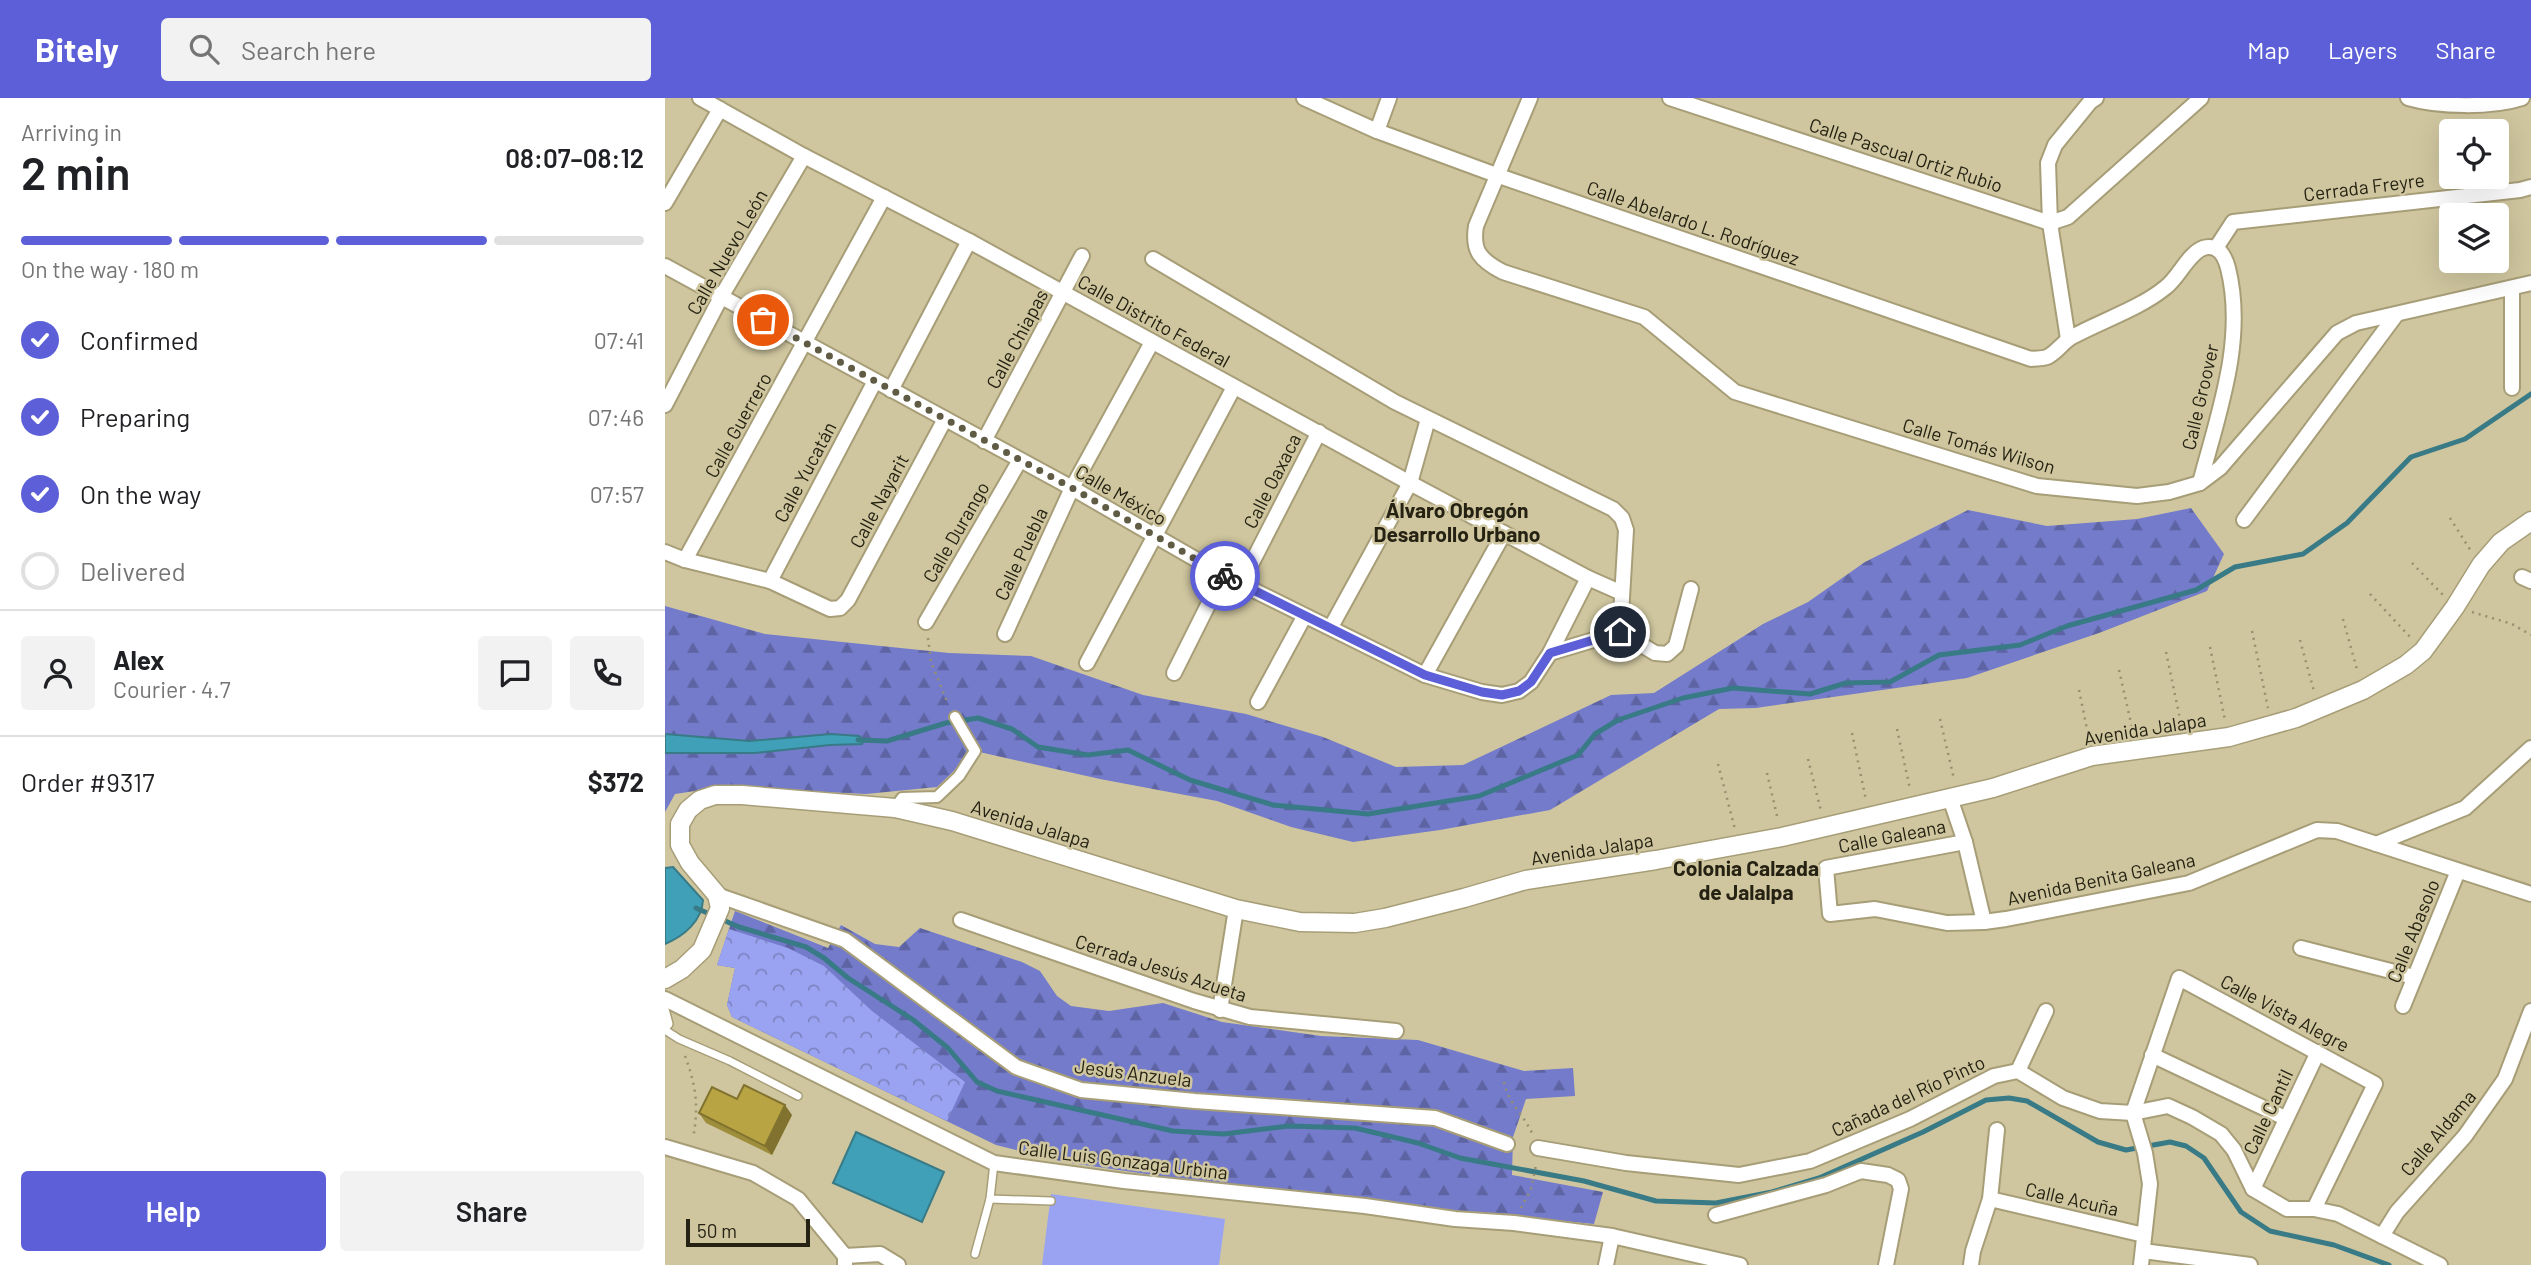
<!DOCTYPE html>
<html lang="en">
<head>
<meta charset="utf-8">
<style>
	body { margin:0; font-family:Barlow,sans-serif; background:#f2f2f2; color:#202124; height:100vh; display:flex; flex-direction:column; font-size:26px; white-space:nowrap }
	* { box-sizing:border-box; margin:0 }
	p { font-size:23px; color:#757577 }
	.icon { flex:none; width:38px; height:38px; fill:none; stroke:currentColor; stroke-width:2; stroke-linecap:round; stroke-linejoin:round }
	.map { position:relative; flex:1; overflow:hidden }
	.drawer { display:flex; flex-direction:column; background:#fff; width:665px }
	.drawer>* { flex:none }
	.controls { position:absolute; left:1774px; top:21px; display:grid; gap:14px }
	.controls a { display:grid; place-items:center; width:70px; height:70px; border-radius:7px; background:#fff; box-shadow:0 7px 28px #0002; font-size:35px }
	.scale { position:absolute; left:21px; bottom:18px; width:124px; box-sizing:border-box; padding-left:7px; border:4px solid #252213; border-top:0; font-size:19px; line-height:24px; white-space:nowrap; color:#252213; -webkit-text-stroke:5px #cfc69f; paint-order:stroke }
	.pin { position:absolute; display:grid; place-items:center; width:60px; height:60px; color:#fff; margin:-30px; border:4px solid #fff; border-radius:50%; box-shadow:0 2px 7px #0007 }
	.courier { position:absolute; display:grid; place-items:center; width:70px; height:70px; margin:-35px; border:5px solid #5c5fd7; border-radius:50%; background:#fff; color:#222; box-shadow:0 2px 9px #0007 }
	.overview em { font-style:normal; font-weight:600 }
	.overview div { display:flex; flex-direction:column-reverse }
	.overview { display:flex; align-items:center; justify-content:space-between; height:119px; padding:0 21px }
	h1 { font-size:46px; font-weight:600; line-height:52px }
	.bar { display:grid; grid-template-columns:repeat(4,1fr); gap:10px 7px; align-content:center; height:84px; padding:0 21px }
	.bar i { height:9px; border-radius:5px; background:#e0e0e0 }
	.bar .active { background:#5c5fd7 }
	.bar p { grid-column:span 4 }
	.line { display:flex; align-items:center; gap:18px; padding:0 21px; border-top:2px solid #e0e0e0 }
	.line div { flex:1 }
	.round { display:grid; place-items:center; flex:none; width:74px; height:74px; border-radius:7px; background:#f2f2f2 }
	ol { padding:0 21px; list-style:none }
	li { display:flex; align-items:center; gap:21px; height:77px }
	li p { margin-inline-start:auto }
	li .icon { padding:7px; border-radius:50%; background:#5c5fd7; color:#fff; stroke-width:4 }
	li:last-child { color:#757577 }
	li i { width:38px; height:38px; border:4px solid #e0e0e0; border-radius:50% }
	.primary-button { display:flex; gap:14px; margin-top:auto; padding:14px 21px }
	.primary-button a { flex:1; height:80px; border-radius:7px; background:#5c5fd7; color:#fff; font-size:28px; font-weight:600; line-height:80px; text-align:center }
	.primary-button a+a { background:#f2f2f2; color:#202124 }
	header { display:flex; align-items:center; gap:42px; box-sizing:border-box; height:98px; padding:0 35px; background:#5c5fd7; color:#fff }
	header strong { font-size:33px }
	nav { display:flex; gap:38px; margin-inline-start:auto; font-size:24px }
	.search { width:490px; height:63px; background:#f2f2f2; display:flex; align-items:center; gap:18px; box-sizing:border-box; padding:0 24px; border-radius:7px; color:#757577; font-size:26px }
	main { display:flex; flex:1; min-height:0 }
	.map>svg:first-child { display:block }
	.green { fill:#99a3f1 }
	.forest { fill:url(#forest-firs) }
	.park { fill:url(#park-crowns) }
	.water { fill:#40a0b8; stroke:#387a86; stroke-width:2 }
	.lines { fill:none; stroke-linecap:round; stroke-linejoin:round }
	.stream { stroke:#387a86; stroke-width:5 }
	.service-casing { stroke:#a79e78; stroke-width:10 }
	.pedestrian-casing { stroke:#a79e78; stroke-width:14 }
	.minor-casing { stroke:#a79e78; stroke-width:18 }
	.tertiary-casing { stroke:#a79e78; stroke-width:21 }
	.path { stroke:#968f70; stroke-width:2.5; stroke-dasharray:2 5; stroke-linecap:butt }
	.service { stroke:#fff; stroke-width:7 }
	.pedestrian { stroke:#fff; stroke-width:10 }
	.minor { stroke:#fff; stroke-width:14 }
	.tertiary { stroke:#fff; stroke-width:18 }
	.wall { fill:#9e8d3a }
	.shaded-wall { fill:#81732f }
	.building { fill:#b8a443; stroke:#81732f; stroke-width:2 }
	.done { stroke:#605b44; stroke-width:7; stroke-dasharray:0 12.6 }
	.route { stroke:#5c5fd7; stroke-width:9 }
	.labels { text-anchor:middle; stroke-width:5; stroke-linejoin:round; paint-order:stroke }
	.street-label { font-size:19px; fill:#252213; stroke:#cfc69f }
	.neighbourhood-label { font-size:21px; font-weight:bold; fill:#252213; stroke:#cfc69f }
</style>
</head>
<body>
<header>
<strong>Bitely</strong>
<div class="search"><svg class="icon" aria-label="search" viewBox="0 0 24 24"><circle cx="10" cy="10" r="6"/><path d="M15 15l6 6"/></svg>Search here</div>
<nav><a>Map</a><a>Layers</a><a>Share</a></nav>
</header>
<main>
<section class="drawer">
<div class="overview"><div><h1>2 min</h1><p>Arriving in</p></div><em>08:07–08:12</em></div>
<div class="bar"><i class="active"></i><i class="active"></i><i class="active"></i><i></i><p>On the way · 180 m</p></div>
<ol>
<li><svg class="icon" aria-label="check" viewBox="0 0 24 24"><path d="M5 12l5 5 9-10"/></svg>Confirmed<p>07:41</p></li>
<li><svg class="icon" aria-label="check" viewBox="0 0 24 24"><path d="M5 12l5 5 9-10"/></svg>Preparing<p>07:46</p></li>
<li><svg class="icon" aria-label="check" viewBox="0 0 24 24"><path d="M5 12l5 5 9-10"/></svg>On the way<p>07:57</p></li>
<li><i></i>Delivered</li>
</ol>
<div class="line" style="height:126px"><a class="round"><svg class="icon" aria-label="person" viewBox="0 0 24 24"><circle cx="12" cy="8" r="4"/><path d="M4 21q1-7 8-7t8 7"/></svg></a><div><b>Alex</b><p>Courier · 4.7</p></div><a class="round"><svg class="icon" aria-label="chat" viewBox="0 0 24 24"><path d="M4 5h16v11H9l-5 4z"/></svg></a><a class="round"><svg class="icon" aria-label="phone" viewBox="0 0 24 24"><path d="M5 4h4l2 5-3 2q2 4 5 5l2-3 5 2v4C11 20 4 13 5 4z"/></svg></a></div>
<div class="line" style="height:91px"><div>Order #9317</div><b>$372</b></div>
<div class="primary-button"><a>Help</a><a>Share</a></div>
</section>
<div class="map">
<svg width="1866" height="1167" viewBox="0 0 1866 1167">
	<defs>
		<pattern id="forest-firs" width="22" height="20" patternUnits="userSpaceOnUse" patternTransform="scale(1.75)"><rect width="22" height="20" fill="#737bca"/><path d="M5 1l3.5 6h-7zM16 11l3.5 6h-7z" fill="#5e64a3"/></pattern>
		<pattern id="park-crowns" width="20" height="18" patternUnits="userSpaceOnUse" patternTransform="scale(1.75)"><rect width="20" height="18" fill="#99a3f1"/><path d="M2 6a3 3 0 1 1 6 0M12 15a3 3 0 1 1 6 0" fill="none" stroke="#7d84c2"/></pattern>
	</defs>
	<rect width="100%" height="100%" fill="#cfc69f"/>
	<path class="green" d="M 386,1096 L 560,1121 L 554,1167 L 377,1167 Z"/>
	<g class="forest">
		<path d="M 1526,410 L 1559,456 L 1542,493 L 1434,535 L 1302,580 L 1091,610 L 1054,611 L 885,712 L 775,732 L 688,744 L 626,729 L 552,703 L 435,681 L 310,653 L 272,689 L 201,696 L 56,689 L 10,696 L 0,714 L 0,655 L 90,655 L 165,647 L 197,646 L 166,636 L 84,643 L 0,636 L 0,508 L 100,536 L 284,555 L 366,558 L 478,597 L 581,616 L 658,639 L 731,669 L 798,667 L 946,597 L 989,595 L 1098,526 L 1143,504 L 1200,464 L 1303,412 L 1382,428 L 1472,421 Z"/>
		<path d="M 70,813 L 163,850 L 176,827 L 210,846 L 234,849 L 255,830 L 357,864 L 375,873 L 392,898 L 406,908 L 444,913 L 498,905 L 557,924 L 656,938 L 753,942 L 859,973 L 908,970 L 910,998 L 861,1001 L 848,1039 L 847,1077 L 938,1094 L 929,1126 L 610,1095 L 399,1064 L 331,1047 L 67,919 L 62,907 L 70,870 L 52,867 Z"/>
	</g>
	<path class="park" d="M 64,831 L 123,850 L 159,868 L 207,913 L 300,984 L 282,1023 L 67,919 L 62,907 L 70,870 L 52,867 Z"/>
	<g class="water">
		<path d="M 0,636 L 84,643 L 166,636 L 194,638 L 199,642 L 197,646 L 165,647 L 90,655 L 0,655 Z"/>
		<path d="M 8,769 L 38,802 C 37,823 19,838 0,846 L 0,770 Z"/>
		<path d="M 191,1034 L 279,1074 L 257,1124 L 168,1085 Z"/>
	</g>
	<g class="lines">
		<g class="stream">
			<path d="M 193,642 L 222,643 L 281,625 L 313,620 L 347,631 L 373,649 L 423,657 L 463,652 L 525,682 L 608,707 L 703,716 L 814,698 L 913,657 L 930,636 L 953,622 L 1018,600 L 1068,590 L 1145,596 L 1181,585 L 1225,584 L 1274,557 L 1355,547 L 1402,528 L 1531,492 L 1570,469 L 1638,456 L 1682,425 L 1746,359 L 1800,341 L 1866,296"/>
			<path d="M 31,810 L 74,829 L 141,849 L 159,860 L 183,880 L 247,921 L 283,950 L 312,984 L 332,993 L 508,1033 L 559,1036 L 624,1028 L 690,1030 L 753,1045 L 795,1060 L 919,1083 L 991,1103 L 1051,1105 L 1107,1094 L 1154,1080 L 1258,1034 L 1321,1002 L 1344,1000 L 1362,1003 L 1433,1044 L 1461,1052 L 1505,1044 L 1521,1048 L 1539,1060 L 1576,1114 L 1605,1133 L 1669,1147 L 1724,1167"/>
		</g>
		<g class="service-casing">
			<g id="service">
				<path d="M 0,911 L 4,926 L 0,931"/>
				<path d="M 0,932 L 14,941 L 65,963 L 133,998"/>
				<path d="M 329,1065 L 325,1101 L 386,1103"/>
				<path d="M 310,1156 L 325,1101"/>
			</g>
		</g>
		<g class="pedestrian-casing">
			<path id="pedestrian" d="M 230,710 L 237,700 L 272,699 L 294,678 L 310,653 L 290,619"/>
		</g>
		<g class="minor-casing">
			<g id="minor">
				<path d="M 35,0 L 139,58 L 304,143 L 745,385 L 923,480 L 957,495"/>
				<path d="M 639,0 L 712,33 L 834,78 L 1366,261 C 1370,260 1377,261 1382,259 C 1391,255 1398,244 1407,239 C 1436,223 1476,210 1501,189 C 1514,179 1523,156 1538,150 C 1554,145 1560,159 1563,170 C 1581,242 1553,316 1535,385"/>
				<path d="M 865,0 L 811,128 C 807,153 815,162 838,174 L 979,219 L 1070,294 L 1372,388 L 1472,398 L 1504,394 L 1535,385 L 1555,370 L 1672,235 L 1691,225 L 1866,185"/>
				<path d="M 1005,0 L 1385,125 L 1403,119 L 1536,0"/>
				<path d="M 1743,0 C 1774,9 1826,10 1857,0"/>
				<path d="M 712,33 L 724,0"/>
				<path d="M 0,105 L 55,11"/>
				<path d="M 1551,150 L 1568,124 L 1855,92 L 1866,89"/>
				<path d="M 488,161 L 730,304 L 948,411 L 957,420 L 961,432 L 955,534"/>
				<path d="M 0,168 L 407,390 L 558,477 L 760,577 L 817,594 L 837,597 L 854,593 L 866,584 L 885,555 L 923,480"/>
				<path d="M 1403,241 L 1385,125 L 1383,65 L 1390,47 L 1425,4 L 1431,0"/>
				<path d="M 1847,290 L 1847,190"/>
				<path d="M 226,292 L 304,143"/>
				<path d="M 0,307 L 56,199 L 139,58"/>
				<path d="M 319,343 L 417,158"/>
				<path d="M 1579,422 L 1731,217"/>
				<path d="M 0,454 L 20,462 L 105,483 L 165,511 L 175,510 L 183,502 L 280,321"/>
				<path d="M 20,462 L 219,99"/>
				<path d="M 1857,479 L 1866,483"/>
				<path d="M 105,483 L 210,283"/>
				<path d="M 576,486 L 654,334"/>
				<path d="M 261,524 L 355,362"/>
				<path d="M 666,529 L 745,385 L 763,321"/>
				<path d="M 955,534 L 990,555 L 1002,556 L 1011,548 L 1026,491"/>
				<path d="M 340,536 L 407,390 L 487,244"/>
				<path d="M 885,555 L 955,534"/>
				<path d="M 422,565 L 569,289"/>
				<path d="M 509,575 L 558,477"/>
				<path d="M 760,577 L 839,435"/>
				<path d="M 593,604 L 639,519"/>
				<path d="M 1285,700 L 1300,744 L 1319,824"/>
				<path d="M 1300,744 L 1161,770 L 1165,816 L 1210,811 L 1282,825 L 1319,824 L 1341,821 L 1524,785 L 1652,732 L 1672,733 L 1690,739 L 1866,796"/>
				<path d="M 1711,746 L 1800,710 L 1866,650"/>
				<path d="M 52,797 L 180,842 L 351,969 L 416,992 L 530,1003 L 770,1020 L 842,1046"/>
				<path d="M 296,822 L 529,903 L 585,919 L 731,933"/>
				<path d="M 1636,850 L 1749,879"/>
				<path d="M 0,901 L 329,1065 L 459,1083 L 700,1108 L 790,1121 L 849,1125 L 947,1138 L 1075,1167"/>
				<path d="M 1738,908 L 1793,773"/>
				<path d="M 555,912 L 571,811"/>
				<path d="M 1487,957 L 1620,1020"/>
				<path d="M 1353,973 L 1381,913"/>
				<path d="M 0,1049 L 88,1075 L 133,1101 L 180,1158 L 180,1167"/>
				<path d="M 873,1050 L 961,1065 L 1074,1077 L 1145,1063 L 1245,1021 L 1329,978 L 1353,973 L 1398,1000 L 1435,1013 L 1468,1015 L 1503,1008 L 1527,1019 L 1556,1036 L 1569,1052 L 1588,1091 L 1622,1111 L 1649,1111 L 1673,1116 L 1775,1167"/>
				<path d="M 1588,1091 L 1653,954"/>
				<path d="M 1325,1101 L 1479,1137"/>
				<path d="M 1051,1117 L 1161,1087 L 1196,1073 L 1223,1077 L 1233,1082 L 1236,1091 L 1221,1167"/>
				<path d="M 1717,1138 L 1732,1114 L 1800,1038 L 1840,981 L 1866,913"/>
				<path d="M 1478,1153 L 1585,1167"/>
				<path d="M 180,1158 L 215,1156 L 233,1167"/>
				<path d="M 941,1167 L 947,1138"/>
				<path d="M 1306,1167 L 1308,1153 L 1325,1101 L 1332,1032"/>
				<path d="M 1476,1167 L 1485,1086 L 1480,1055 L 1468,1015 L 1514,880 L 1710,986 L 1649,1111"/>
			</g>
		</g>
		<g class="tertiary-casing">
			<path id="tertiary" d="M 0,881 L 17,871 L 37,852 L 55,810 L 52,797 L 25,765 L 15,747 L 15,726 L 23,712 L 35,702 L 50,697 L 77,697 L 230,710 L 287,723 L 571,811 L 635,824 L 690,825 L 720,820 L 799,800 L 861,782 L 991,762 L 1117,739 L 1328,690 L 1427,658 L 1564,639 L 1631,620 L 1698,592 L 1741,567 L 1758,553 L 1790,509 L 1816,467 L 1836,444 L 1866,423"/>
		</g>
		<g class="path">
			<path d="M 1785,420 L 1806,453"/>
			<path d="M 1747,465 L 1778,497"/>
			<path d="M 1705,496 L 1746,540"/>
			<path d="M 1807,514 L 1847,526 L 1866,537"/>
			<path d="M 1678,521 L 1693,575"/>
			<path d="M 1587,533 L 1603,610"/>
			<path d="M 263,540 L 266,564 L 283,606"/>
			<path d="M 1635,542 L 1649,593"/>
			<path d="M 1545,549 L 1560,622"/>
			<path d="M 1501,554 L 1517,630"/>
			<path d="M 1454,572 L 1468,634"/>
			<path d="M 1414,592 L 1424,641"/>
			<path d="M 1275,621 L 1289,681"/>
			<path d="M 1232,631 L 1245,691"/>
			<path d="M 1187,635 L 1201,702"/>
			<path d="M 1143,661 L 1156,713"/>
			<path d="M 1053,666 L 1070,731"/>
			<path d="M 1102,675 L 1113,722"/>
			<path d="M 20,958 C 31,987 34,1009 28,1040"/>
			<path d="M 839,984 C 843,1005 859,1017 868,1037"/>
			<path d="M 856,1110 L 866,1091 L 871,1067"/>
		</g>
		<use href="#service" class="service"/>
		<use href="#pedestrian" class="pedestrian"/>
		<use href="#minor" class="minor"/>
		<use href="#tertiary" class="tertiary"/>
	</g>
	<path class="wall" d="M 34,1015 L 127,1017 L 107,1057 L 41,1025 Z"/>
	<path class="shaded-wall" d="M 120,1007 L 127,1017 L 107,1057 L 100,1048 Z"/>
	<path class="building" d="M 79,987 L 120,1007 L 100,1048 L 34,1015 L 47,989 L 72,1001 Z"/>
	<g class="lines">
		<path class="done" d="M 98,222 L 407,390 L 560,478"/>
		<path class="route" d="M 560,478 L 760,577 L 817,594 L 837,597 L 854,593 L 866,584 L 885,555 L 955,534"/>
	</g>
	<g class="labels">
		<g class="street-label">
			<text transform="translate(1241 57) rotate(18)" y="7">Calle Pascual Ortiz Rubio</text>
			<text transform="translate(1699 89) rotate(-7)" y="7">Cerrada Freyre</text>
			<text transform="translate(1028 125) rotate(19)" y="7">Calle Abelardo L. Rodríguez</text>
			<text transform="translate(62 154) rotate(-60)" y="7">Calle Nuevo León</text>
			<text transform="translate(489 223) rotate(29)" y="7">Calle Distrito Federal</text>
			<text transform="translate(352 241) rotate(-62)" y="7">Calle Chiapas</text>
			<text transform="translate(1535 299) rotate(-77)" y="7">Calle Groover</text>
			<text transform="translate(73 327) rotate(-61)" y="7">Calle Guerrero</text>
			<text transform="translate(1314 348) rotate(16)" y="7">Calle Tomás Wilson</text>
			<text transform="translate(140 374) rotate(-62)" y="7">Calle Yucatán</text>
			<text transform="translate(607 383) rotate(-63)" y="7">Calle Oaxaca</text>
			<text transform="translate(456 397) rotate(30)" y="7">Calle México</text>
			<text transform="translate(214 403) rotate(-62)" y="7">Calle Nayarit</text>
			<text transform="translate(291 434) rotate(-60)" y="7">Calle Durango</text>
			<text transform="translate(356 456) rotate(-65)" y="7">Calle Puebla</text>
			<text transform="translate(1480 631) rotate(-9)" y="7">Avenida Jalapa</text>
			<text transform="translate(366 726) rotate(17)" y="7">Avenida Jalapa</text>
			<text transform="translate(1227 738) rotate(-11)" y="7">Calle Galeana</text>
			<text transform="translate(927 751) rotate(-9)" y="7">Avenida Jalapa</text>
			<text transform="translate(1436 781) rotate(-12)" y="7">Avenida Benita Galeana</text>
			<text transform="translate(1748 833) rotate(-68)" y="7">Calle Abasolo</text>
			<text transform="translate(496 870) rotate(18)" y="7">Cerrada Jesús Azueta</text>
			<text transform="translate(1620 915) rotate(28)" y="7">Calle Vista Alegre</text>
			<text transform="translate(468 975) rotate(7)" y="7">Jesús Anzuela</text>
			<text transform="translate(1243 998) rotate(-25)" y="7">Cañada del Río Pinto</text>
			<text transform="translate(1603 1014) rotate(-65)" y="7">Calle Cantil</text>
			<text transform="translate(1773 1035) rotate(-50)" y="7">Calle Aldama</text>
			<text transform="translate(458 1062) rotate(7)" y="7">Calle Luis Gonzaga Urbina</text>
			<text transform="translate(1407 1101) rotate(13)" y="7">Calle Acuña</text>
		</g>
		<g class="neighbourhood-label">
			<text x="792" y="420">Álvaro Obregón<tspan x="792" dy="24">Desarrollo Urbano</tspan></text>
			<text x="1081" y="778">Colonia Calzada<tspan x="1081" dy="24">de Jalalpa</tspan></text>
		</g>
	</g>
</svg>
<div class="controls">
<a><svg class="icon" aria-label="locate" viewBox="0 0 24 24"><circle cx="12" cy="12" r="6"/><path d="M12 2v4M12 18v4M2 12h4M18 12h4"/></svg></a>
<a><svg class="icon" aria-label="layers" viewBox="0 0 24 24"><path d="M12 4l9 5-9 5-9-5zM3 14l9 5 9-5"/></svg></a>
</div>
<div class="scale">50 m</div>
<div class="pin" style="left:98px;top:222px;background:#ea580c"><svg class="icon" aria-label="bag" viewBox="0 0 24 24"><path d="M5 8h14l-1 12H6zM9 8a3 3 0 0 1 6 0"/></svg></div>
<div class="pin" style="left:955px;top:534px;background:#1f2937"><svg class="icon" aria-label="home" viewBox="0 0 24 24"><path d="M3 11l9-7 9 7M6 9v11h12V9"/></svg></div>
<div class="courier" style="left:560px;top:478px"><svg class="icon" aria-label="bike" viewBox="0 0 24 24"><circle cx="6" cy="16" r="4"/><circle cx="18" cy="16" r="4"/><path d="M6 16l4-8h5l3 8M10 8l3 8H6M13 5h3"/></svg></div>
</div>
</main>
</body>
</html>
